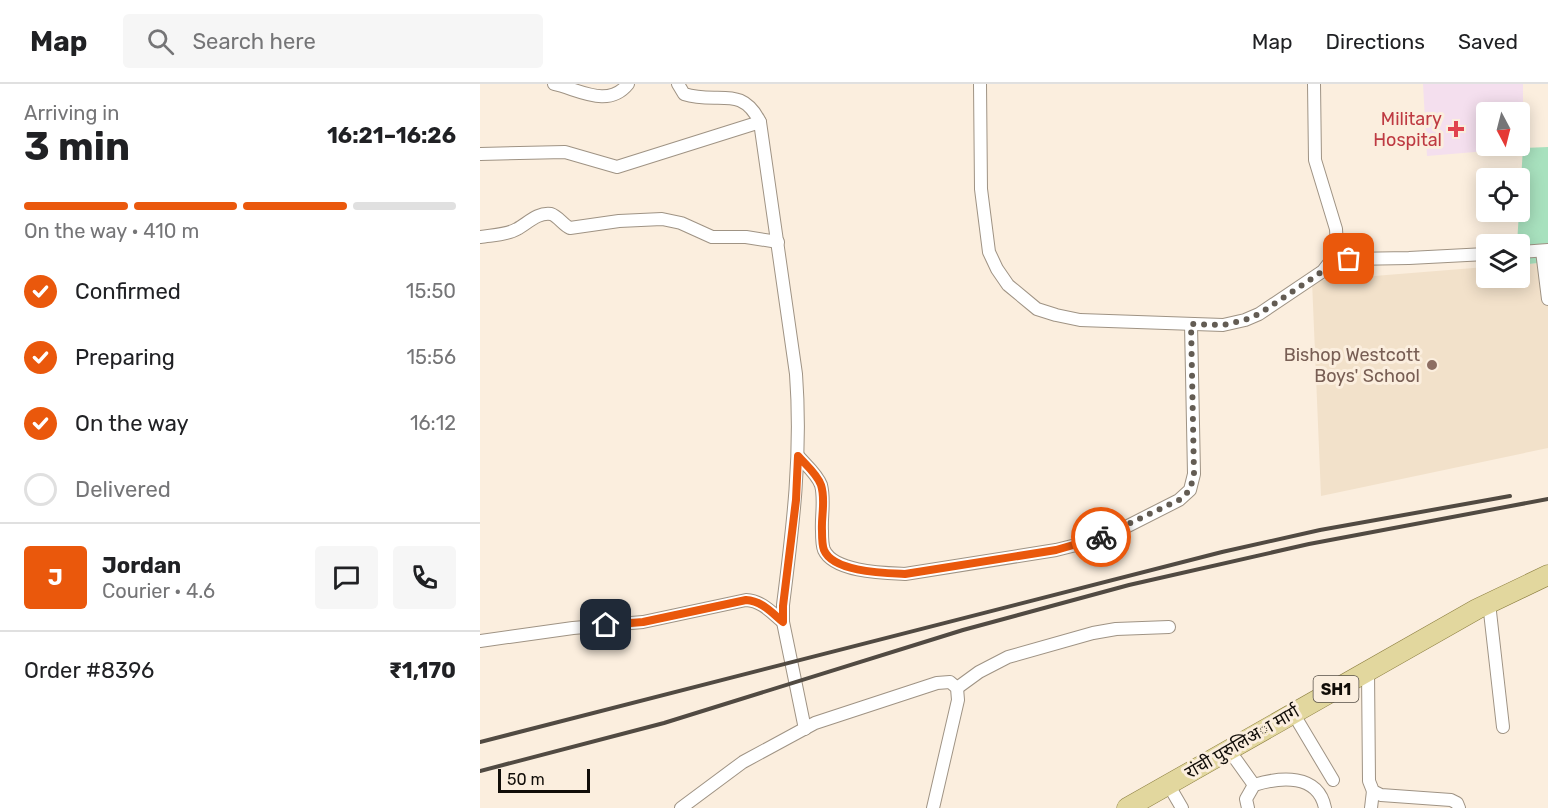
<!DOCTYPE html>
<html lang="en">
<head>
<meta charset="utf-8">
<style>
	body { margin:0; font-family:Rubik,"Noto Sans Devanagari",sans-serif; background:#f6f6f6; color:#202124; height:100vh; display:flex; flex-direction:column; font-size:22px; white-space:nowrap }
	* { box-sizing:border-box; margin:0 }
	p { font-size:20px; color:#757577 }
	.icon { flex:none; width:33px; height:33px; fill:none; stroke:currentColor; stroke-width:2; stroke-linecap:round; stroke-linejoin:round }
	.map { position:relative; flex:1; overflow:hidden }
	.sheet { display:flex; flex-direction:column; background:#fff; width:480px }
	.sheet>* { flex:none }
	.needle { width:39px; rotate:173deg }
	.controls { position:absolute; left:996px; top:18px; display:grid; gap:12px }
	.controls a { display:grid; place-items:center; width:54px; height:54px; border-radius:6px; background:#fff; box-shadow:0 3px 15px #0003; font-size:30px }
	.scale { position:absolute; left:18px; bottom:15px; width:92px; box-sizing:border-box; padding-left:6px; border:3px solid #110d08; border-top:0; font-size:16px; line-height:21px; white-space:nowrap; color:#110d08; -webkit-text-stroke:4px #fbeede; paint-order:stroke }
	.pin { position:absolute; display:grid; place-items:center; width:51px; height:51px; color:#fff; margin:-26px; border-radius:12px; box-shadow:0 3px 9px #0006 }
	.courier { position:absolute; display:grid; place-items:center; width:60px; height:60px; margin:-30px; border:4px solid #ea580c; border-radius:50%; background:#fff; color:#222; box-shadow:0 2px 8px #0007 }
	.overview em { font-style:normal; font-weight:700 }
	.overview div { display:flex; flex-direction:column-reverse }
	.overview { display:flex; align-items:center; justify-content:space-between; height:102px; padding:0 24px }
	h1 { font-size:39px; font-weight:700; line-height:45px }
	.bar { display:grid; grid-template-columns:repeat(4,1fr); gap:9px 6px; align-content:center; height:72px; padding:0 24px }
	.bar i { height:8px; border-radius:4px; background:#e0e0e0 }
	.bar .selected { background:#ea580c }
	.bar p { grid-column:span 4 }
	.line { display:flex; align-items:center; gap:15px; padding:0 24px; border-top:2px solid #e0e0e0 }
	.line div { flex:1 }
	.round { display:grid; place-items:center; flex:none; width:63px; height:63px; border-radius:6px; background:#f6f6f6 }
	ol { padding:0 24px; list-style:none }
	li { display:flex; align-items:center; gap:18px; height:66px }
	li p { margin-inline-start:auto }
	li .icon { padding:6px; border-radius:50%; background:#ea580c; color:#fff; stroke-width:4 }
	li:last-child { color:#757577 }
	li i { width:33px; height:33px; border:3px solid #e0e0e0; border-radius:50% }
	header { display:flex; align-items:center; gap:36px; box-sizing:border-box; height:84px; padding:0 30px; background:#fff; border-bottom:2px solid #e0e0e0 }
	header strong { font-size:28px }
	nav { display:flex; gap:33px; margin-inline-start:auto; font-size:21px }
	.search { width:420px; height:54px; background:#f6f6f6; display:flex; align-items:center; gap:15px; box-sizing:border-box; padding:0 21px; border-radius:6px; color:#757577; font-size:22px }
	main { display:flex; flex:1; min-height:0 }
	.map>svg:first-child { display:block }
	.built { fill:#f2e1ca }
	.medical { fill:#f4dfee; fill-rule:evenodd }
	.green { fill:#a8e1be }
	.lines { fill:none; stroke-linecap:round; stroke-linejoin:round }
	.minor-casing { stroke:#9f9384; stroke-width:14 }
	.primary-casing { stroke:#8c7f40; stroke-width:21 }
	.minor { stroke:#fff; stroke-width:12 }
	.primary { stroke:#e2d79e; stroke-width:20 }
	.rail { stroke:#514a42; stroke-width:4 }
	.done { stroke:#635c53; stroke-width:6; stroke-dasharray:0 10.8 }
	.route { stroke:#ea580c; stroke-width:8 }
	.health-dot { fill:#e0444e; stroke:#fbeede; stroke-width:2 }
	.education-dot { fill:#8d6e63; stroke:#fbeede; stroke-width:2 }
	.labels { text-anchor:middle; stroke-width:6; stroke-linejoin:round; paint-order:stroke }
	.shield { fill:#fbeede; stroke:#575048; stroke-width:1.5 }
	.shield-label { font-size:16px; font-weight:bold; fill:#110d08 }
	.health-label { font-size:18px; fill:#be3a42; stroke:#fbeede; text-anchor:end }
	.education-label { font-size:18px; fill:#785e54; stroke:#fbeede; text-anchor:end }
	.street-label { font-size:18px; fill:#110d08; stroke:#fbeede }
</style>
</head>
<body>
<header>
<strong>Map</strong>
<div class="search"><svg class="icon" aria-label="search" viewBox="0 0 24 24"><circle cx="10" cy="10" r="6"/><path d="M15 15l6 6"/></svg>Search here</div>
<nav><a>Map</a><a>Directions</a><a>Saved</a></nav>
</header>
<main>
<section class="sheet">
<div class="overview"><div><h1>3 min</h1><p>Arriving in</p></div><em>16:21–16:26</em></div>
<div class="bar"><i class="selected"></i><i class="selected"></i><i class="selected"></i><i></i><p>On the way · 410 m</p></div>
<ol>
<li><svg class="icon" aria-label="check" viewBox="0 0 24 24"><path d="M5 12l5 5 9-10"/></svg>Confirmed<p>15:50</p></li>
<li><svg class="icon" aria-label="check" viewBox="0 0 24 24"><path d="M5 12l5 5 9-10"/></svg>Preparing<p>15:56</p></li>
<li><svg class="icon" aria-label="check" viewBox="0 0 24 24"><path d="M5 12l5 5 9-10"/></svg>On the way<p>16:12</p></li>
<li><i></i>Delivered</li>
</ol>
<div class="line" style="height:108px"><b class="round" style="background:#ea580c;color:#fff">J</b><div><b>Jordan</b><p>Courier · 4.6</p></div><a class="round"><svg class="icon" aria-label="chat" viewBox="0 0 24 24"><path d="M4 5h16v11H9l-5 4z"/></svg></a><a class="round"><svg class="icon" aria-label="phone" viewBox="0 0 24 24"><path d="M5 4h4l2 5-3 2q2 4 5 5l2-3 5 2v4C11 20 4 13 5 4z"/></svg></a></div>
<div class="line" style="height:78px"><div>Order #8396</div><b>₹1,170</b></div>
</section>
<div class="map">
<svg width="1068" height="724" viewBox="0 0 1068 724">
	<rect width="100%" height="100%" fill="#fbeede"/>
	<path class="built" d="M 1068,178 L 1068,364 L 841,412 L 832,197 L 1006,183 L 1006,194 L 1040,194 L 1040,181 Z"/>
	<path class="medical" d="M 943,0 L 1043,0 L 1043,64 L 947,72 ZM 1006,28 L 1040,28 L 1040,62 L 1006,62 Z"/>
	<path class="green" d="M 1068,63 L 1068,178 L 1040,181 L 1040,160 L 1037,160 L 1043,64 Z"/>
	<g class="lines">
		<g class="minor-casing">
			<g id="minor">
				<path d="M 74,0 C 98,5 128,25 148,0"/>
				<path d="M 198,0 L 204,10 C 238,21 261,0 280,38 L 316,290 C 322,370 313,442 303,521 L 303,538 L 325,645"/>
				<path d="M 500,0 L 501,105 L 509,168 L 517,185 L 528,201 L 557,225 L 576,231 L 600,236 L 743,241 L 765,236 L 779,230 L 843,187 L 853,174 L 857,162 L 856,145 L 835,76 L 834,0"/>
				<path d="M 0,70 L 85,68 L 137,83 L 280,38"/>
				<path d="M 0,153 C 12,151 27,151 37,145 C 47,140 57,128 71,130 C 78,132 83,141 90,144 L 139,137 L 182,135 L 201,139 L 232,153 L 266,153 L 298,158"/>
				<path d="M 1062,167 L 1068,215"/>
				<path d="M 1040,168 L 1068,166"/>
				<path d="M 845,186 L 869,175 L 929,174 L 1006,170"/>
				<path d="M 318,372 C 326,381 337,390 341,401 C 345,416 341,432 342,447 C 342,452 342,461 344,466 C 354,488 404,489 425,490 L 576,466 L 612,457 L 636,448 L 699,416 L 710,406 L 714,390 L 711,240"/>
				<path d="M 1009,519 L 1023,643"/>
				<path d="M 0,557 L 93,544 L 163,538 L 266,516 C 282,517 291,528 303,538"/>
				<path d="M 888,587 L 889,697 L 893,707 L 901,711 L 971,716 L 977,719 L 979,724"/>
				<path d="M 477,604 L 499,588 L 528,573 L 613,549 L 636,545 L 689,543"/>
				<path d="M 813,629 L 853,696"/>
				<path d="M 749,666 L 774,701"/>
				<path d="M 688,700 L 702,724"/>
				<path d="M 201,724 L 263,678 L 335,639 L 457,599 L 470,598 L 477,604 L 478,616 L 453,724"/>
				<path d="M 768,724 L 766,715 L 774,701 C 800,693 838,689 845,724"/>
				<path d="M 891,724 L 893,707"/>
			</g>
		</g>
		<g class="primary-casing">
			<path id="primary" d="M 647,724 L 997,525 L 1068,491"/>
		</g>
		<use href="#minor" class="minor"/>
		<use href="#primary" class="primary"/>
		<g class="rail">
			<path d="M 0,658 L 742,468 L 840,446 L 1030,412"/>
			<path d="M 0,687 L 184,639 L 483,546 L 649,501 L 829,460 L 1068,415"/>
		</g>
	</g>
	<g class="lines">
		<path class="done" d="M 621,453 L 699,416 L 710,406 L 714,390 L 711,240 L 743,241 L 765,236 L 779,230 L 843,187 L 869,175"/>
		<path class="route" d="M 126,541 L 163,538 L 266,516 C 282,517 291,528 303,538 L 303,522 L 316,416 L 318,372 C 326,381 337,390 341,401 C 346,416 341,432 342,447 C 342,452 342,461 344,466 C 353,488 404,489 425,490 L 576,466 L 621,453"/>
	</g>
	<path class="health-dot" d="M973 36h6v6h6v6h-6v6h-6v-6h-6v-6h6z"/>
	<circle class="education-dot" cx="952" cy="281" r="6"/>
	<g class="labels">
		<rect class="shield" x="833.5" y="592" width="45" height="26" rx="4.5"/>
		<g class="shield-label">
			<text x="856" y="611">SH1</text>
		</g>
		<g class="health-label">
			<text x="962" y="41">Military<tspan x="962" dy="21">Hospital</tspan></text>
		</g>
		<g class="education-label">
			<text x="940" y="277">Bishop Westcott<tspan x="940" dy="21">Boys' School</tspan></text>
		</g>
		<g class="street-label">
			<text transform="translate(762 658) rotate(-30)" y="6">रांची पुरुलिअा मार्ग</text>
		</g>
	</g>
</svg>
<div class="controls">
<a><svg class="needle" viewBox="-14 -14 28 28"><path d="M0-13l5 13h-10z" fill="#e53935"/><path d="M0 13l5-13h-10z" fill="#757577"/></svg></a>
<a><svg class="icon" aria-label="locate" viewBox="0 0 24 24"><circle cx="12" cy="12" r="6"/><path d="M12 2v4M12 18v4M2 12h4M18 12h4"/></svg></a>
<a><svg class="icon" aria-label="layers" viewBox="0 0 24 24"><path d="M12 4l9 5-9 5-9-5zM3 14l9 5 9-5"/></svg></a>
</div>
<div class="scale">50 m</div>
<div class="pin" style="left:869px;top:175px;background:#ea580c"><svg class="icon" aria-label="bag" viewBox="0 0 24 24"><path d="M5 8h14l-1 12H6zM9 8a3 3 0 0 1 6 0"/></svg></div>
<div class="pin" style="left:126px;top:541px;background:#1f2937"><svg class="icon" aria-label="home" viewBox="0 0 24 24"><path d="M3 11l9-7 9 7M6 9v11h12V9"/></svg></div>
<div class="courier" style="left:621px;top:453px"><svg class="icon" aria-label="bike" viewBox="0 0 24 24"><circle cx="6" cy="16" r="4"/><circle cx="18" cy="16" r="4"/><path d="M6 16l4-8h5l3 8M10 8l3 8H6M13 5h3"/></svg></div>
</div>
</main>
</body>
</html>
